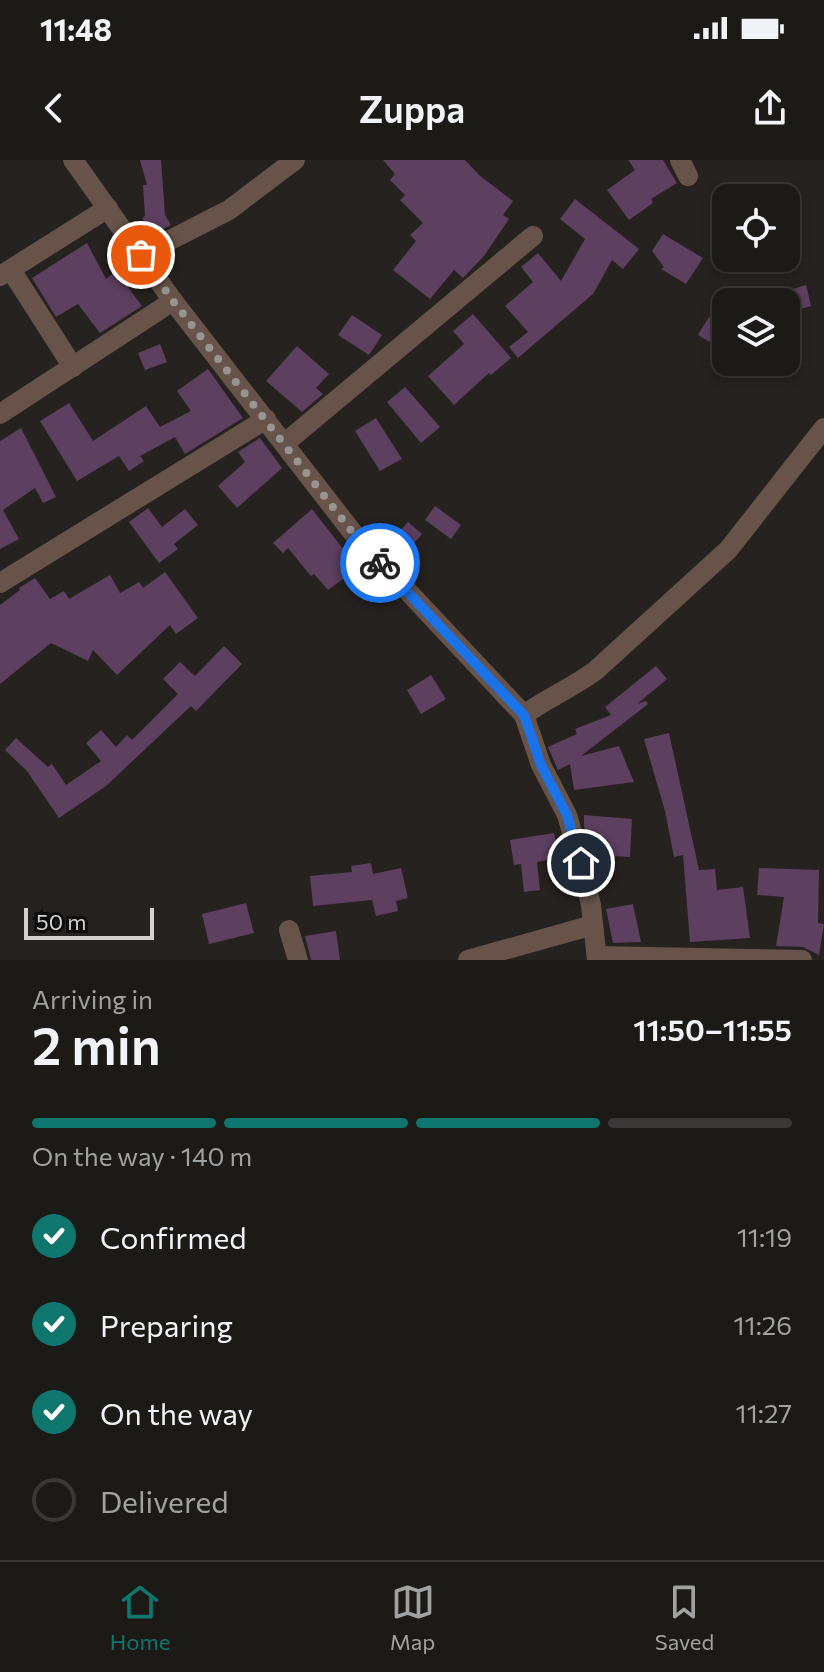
<!DOCTYPE html>
<html lang="en">
<head>
<meta charset="utf-8">
<style>
	body { margin:0; font-family:Commissioner,sans-serif; background:#252320; color:#f1f3f6; height:100vh; display:flex; flex-direction:column; font-size:30px; white-space:nowrap }
	* { box-sizing:border-box; margin:0 }
	p { font-size:26px; color:#a0a1a1 }
	.icon { flex:none; width:44px; height:44px; fill:none; stroke:currentColor; stroke-width:2; stroke-linecap:round; stroke-linejoin:round }
	.map { position:relative; height:800px; overflow:hidden }
	.details { display:flex; flex-direction:column; background:#1c1a17; flex:1 }
	.details>* { flex:none }
	.buttons { position:absolute; left:712px; top:24px; display:grid; gap:16px }
	.buttons a { display:grid; place-items:center; width:88px; height:88px; border-radius:16px; background:#1c1a17; box-shadow:0 4px 12px #0003,0 0 0 2px #3a3836; font-size:40px }
	.scale { position:absolute; left:24px; bottom:20px; width:130px; box-sizing:border-box; padding-left:8px; border:4px solid #d4d1cf; border-top:0; font-size:22px; line-height:28px; white-space:nowrap; color:#d4d1cf; -webkit-text-stroke:6px #0e0c0b; paint-order:stroke }
	.pin { position:absolute; display:grid; place-items:center; width:68px; height:68px; color:#fff; margin:-34px; border:4px solid #fff; border-radius:50%; box-shadow:0 2px 8px #0007 }
	.courier { position:absolute; display:grid; place-items:center; width:80px; height:80px; margin:-40px; border:6px solid #1a73e8; border-radius:50%; background:#fff; color:#222; box-shadow:0 2px 10px #0007 }
	.overview em { font-style:normal; font-weight:600 }
	.overview div { display:flex; flex-direction:column-reverse }
	.overview { display:flex; align-items:center; justify-content:space-between; height:136px; padding:0 32px }
	h1 { font-size:52px; font-weight:600; line-height:60px }
	.bar { display:grid; grid-template-columns:repeat(4,1fr); gap:12px 8px; align-content:center; height:96px; padding:0 32px }
	.bar i { height:10px; border-radius:6px; background:#3a3836 }
	.bar .active { background:#0f766e }
	.bar p { grid-column:span 4 }
	ol { padding:0 32px; list-style:none }
	li { display:flex; align-items:center; gap:24px; height:88px }
	li p { margin-inline-start:auto }
	li .icon { padding:8px; border-radius:50%; background:#0f766e; color:#fff; stroke-width:4 }
	li:last-child { color:#a0a1a1 }
	li i { width:44px; height:44px; border:4px solid #3a3836; border-radius:50% }
	.status { display:flex; justify-content:space-between; align-items:center; height:56px; padding:0 40px; background:#1c1a17; direction:ltr }
	.status svg { height:22px; fill:currentColor }
	header { display:flex; justify-content:space-between; align-items:center; height:104px; padding:0 32px; background:#1c1a17; font-size:36px; font-weight:600 }
	.dock { display:flex; justify-content:space-around; align-items:center; height:112px; border-top:2px solid #3a3836; background:#1c1a17; font-size:22px; color:#a0a1a1 }
	.dock a { display:grid; justify-items:center; gap:4px }
	.dock .active { color:#0f766e }
	.map>svg:first-child { display:block }
	.building { fill:#5d3f60 }
	.lines { fill:none; stroke-linecap:round; stroke-linejoin:round }
	.street { stroke:#67534a; stroke-width:20 }
	.done { stroke:#979491; stroke-width:8; stroke-dasharray:0 14.4 }
	.route { stroke:#1a73e8; stroke-width:10 }
</style>
</head>
<body>
<div class="status"><b>11:48</b><svg viewBox="0 0 49 12"><path d="M0 12V9h3v3zM5 12V6h3v6zM10 12V3h3v9zM15 12V0h3v12zM26 1h20v11H26zM47 4h2v5h-2z"/></svg></div>
<header><svg class="icon" aria-label="back" viewBox="0 0 24 24"><path d="M15 5l-7 7 7 7"/></svg>Zuppa<svg class="icon" aria-label="share" viewBox="0 0 24 24"><path d="M12 15V3M7 8l5-5 5 5M5 13v7h14v-7"/></svg></header>
<div class="map">
<svg width="824" height="800" viewBox="0 0 824 800">
	<rect width="100%" height="100%" fill="#26221f"/>
	<g class="building">
		<path d="M 140,0 L 161,0 L 165,55 L 171,65 L 151,75 L 142,58 L 145,56 L 143,25 L 147,25 Z"/>
		<path d="M 383,0 L 465,0 L 479,15 L 513,41 L 503,55 L 509,59 L 484,96 L 463,118 L 454,110 L 430,139 L 393,110 L 416,81 L 410,75 L 423,63 L 400,40 L 405,35 L 390,20 L 395,14 Z"/>
		<path d="M 628,0 L 663,0 L 677,23 L 651,39 L 653,43 L 629,60 L 607,30 L 635,10 Z"/>
		<path d="M 575,39 L 639,89 L 623,109 L 612,100 L 593,134 L 518,198 L 509,187 L 528,172 L 505,146 L 533,122 L 521,107 L 538,93 L 561,121 L 585,79 L 560,59 Z"/>
		<path d="M 663,74 L 703,98 L 686,124 L 661,109 L 664,107 L 652,91 Z"/>
		<path d="M 87,83 L 106,119 L 116,111 L 142,146 L 100,173 L 78,144 L 56,157 L 32,118 Z"/>
		<path d="M 806,125 L 811,146 L 789,152 L 783,132 Z"/>
		<path d="M 473,154 L 511,198 L 491,215 L 489,213 L 454,245 L 428,216 L 464,184 L 453,171 Z"/>
		<path d="M 352,155 L 382,175 L 369,195 L 338,175 Z"/>
		<path d="M 709,157 L 724,166 L 713,184 L 698,175 Z"/>
		<path d="M 160,184 L 167,202 L 145,210 L 138,193 Z"/>
		<path d="M 297,186 L 329,214 L 316,228 L 323,234 L 302,252 L 266,221 Z"/>
		<path d="M 208,209 L 243,258 L 185,294 L 175,277 L 140,296 L 144,301 L 129,311 L 119,296 L 77,321 L 40,261 L 69,243 L 93,281 L 146,246 L 160,267 L 191,251 L 177,231 Z"/>
		<path d="M 405,227 L 440,267 L 421,283 L 387,242 Z"/>
		<path d="M 376,258 L 402,299 L 380,311 L 355,271 Z"/>
		<path d="M 21,268 L 56,337 L 43,343 L 35,328 L 3,350 L 19,379 L 0,389 L 0,281 Z"/>
		<path d="M 260,278 L 282,308 L 237,348 L 218,326 L 245,302 L 238,292 Z"/>
		<path d="M 435,346 L 461,365 L 451,379 L 425,360 Z"/>
		<path d="M 148,348 L 162,367 L 185,349 L 198,365 L 174,384 L 178,389 L 159,403 L 129,362 Z"/>
		<path d="M 312,349 L 358,408 L 328,430 L 314,414 L 311,416 L 288,388 L 283,393 L 273,383 Z"/>
		<path d="M 408,362 L 422,374 L 407,391 L 393,378 Z"/>
		<path d="M 165,412 L 198,458 L 176,474 L 170,465 L 117,515 L 93,490 L 88,501 L 51,483 L 0,524 L 0,445 L 20,430 L 19,428 L 35,418 L 50,439 L 64,431 L 69,439 L 110,415 L 120,433 L 139,422 L 143,428 Z"/>
		<path d="M 224,486 L 242,504 L 196,551 L 191,546 L 106,626 L 59,658 L 27,611 L 5,590 L 16,578 L 48,607 L 52,604 L 66,625 L 101,601 L 86,583 L 101,570 L 116,587 L 127,575 L 132,580 L 178,534 L 163,519 L 180,502 L 195,516 Z"/>
		<path d="M 656,506 L 667,519 L 637,544 L 646,541 L 648,544 L 581,596 L 619,586 L 634,622 L 574,630 L 570,604 L 558,610 L 548,587 L 577,574 L 575,569 L 611,555 L 605,547 Z"/>
		<path d="M 431,515 L 446,539 L 421,554 L 407,530 Z"/>
		<path d="M 669,573 L 699,710 L 715,709 L 717,730 L 743,727 L 750,778 L 690,782 L 683,695 L 674,697 L 665,651 L 644,579 Z"/>
		<path d="M 584,655 L 632,659 L 630,697 L 613,696 L 613,705 L 595,705 L 584,666 Z"/>
		<path d="M 554,673 L 559,698 L 537,702 L 540,730 L 524,732 L 521,704 L 514,705 L 510,680 Z"/>
		<path d="M 371,703 L 373,714 L 401,708 L 408,738 L 396,741 L 398,751 L 376,756 L 372,740 L 313,746 L 310,716 L 352,712 L 351,706 Z"/>
		<path d="M 759,708 L 819,710 L 818,763 L 824,764 L 819,795 L 803,787 L 776,786 L 784,737 L 757,735 Z"/>
		<path d="M 246,743 L 254,773 L 209,784 L 202,754 Z"/>
		<path d="M 633,744 L 641,782 L 613,783 L 606,749 Z"/>
		<path d="M 336,771 L 340,800 L 311,800 L 305,776 Z"/>
	</g>
	<g class="lines">
		<g class="street">
			<path d="M 73,0 L 173,141 L 353,373 L 524,555 L 541,605 L 567,655 L 581,703 L 591,745 L 597,800"/>
			<path d="M 680,0 L 688,16"/>
			<path d="M 141,95 L 229,50 L 295,0"/>
			<path d="M 11,110 L 73,207"/>
			<path d="M 0,116 L 108,48"/>
			<path d="M 0,254 L 173,141"/>
			<path d="M 285,283 L 533,76"/>
			<path d="M 0,423 L 266,259"/>
			<path d="M 524,555 C 547,538 572,528 595,511 L 728,390 L 824,268"/>
			<path d="M 289,770 L 298,800"/>
			<path d="M 597,796 L 802,800"/>
			<path d="M 468,800 L 593,765"/>
		</g>
	</g>
	<g class="lines">
		<path class="done" d="M 141,95 L 173,141 L 353,373 L 380,403"/>
		<path class="route" d="M 380,403 L 524,555 L 541,605 L 567,655 L 581,703"/>
	</g>
</svg>
<div class="buttons">
<a><svg class="icon" aria-label="locate" viewBox="0 0 24 24"><circle cx="12" cy="12" r="6"/><path d="M12 2v4M12 18v4M2 12h4M18 12h4"/></svg></a>
<a><svg class="icon" aria-label="layers" viewBox="0 0 24 24"><path d="M12 4l9 5-9 5-9-5zM3 14l9 5 9-5"/></svg></a>
</div>
<div class="scale">50 m</div>
<div class="pin" style="left:141px;top:95px;background:#ea580c"><svg class="icon" aria-label="bag" viewBox="0 0 24 24"><path d="M5 8h14l-1 12H6zM9 8a3 3 0 0 1 6 0"/></svg></div>
<div class="pin" style="left:581px;top:703px;background:#1f2937"><svg class="icon" aria-label="home" viewBox="0 0 24 24"><path d="M3 11l9-7 9 7M6 9v11h12V9"/></svg></div>
<div class="courier" style="left:380px;top:403px"><svg class="icon" aria-label="bike" viewBox="0 0 24 24"><circle cx="6" cy="16" r="4"/><circle cx="18" cy="16" r="4"/><path d="M6 16l4-8h5l3 8M10 8l3 8H6M13 5h3"/></svg></div>
</div>
<section class="details">
<div class="overview"><div><h1>2 min</h1><p>Arriving in</p></div><em>11:50–11:55</em></div>
<div class="bar"><i class="active"></i><i class="active"></i><i class="active"></i><i></i><p>On the way · 140 m</p></div>
<ol>
<li><svg class="icon" aria-label="check" viewBox="0 0 24 24"><path d="M5 12l5 5 9-10"/></svg>Confirmed<p>11:19</p></li>
<li><svg class="icon" aria-label="check" viewBox="0 0 24 24"><path d="M5 12l5 5 9-10"/></svg>Preparing<p>11:26</p></li>
<li><svg class="icon" aria-label="check" viewBox="0 0 24 24"><path d="M5 12l5 5 9-10"/></svg>On the way<p>11:27</p></li>
<li><i></i>Delivered</li>
</ol>
</section>
<nav class="dock">
<a class="active"><svg class="icon" aria-label="home" viewBox="0 0 24 24"><path d="M3 11l9-7 9 7M6 9v11h12V9"/></svg>Home</a>
<a><svg class="icon" aria-label="map" viewBox="0 0 24 24"><path d="M3 6l6-2 6 2 6-2v14l-6 2-6-2-6 2zM9 4v14M15 6v14"/></svg>Map</a>
<a><svg class="icon" aria-label="saved" viewBox="0 0 24 24"><path d="M7 4h10v16l-5-4-5 4z"/></svg>Saved</a>
</nav>
</body>
</html>
